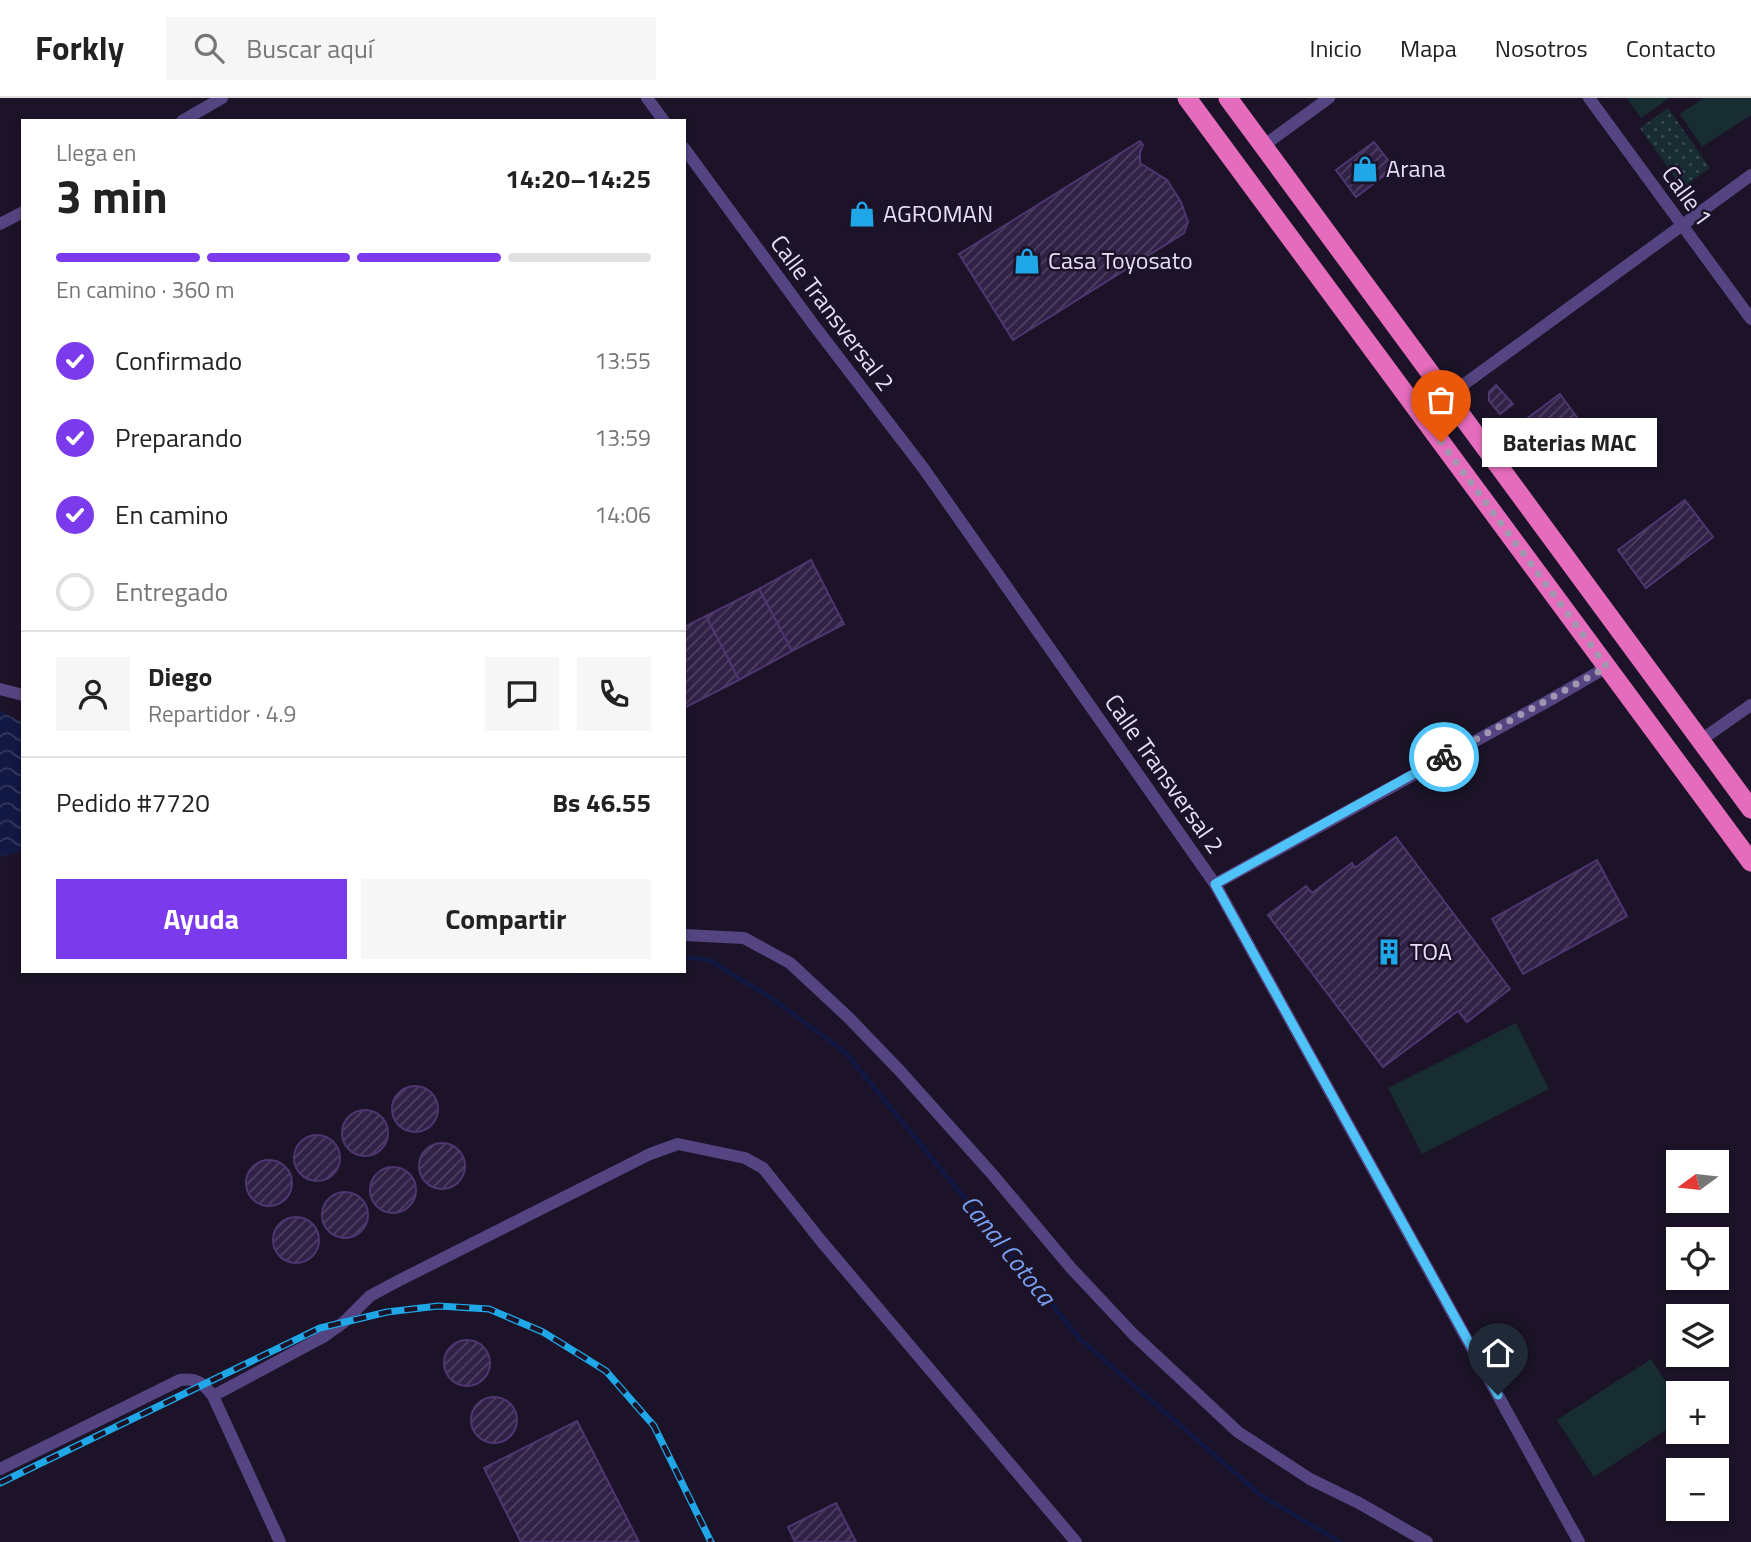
<!DOCTYPE html>
<html lang="es">
<head>
<meta charset="utf-8">
<style>
	body { margin:0; font-family:"Titillium Web",sans-serif; background:#f6f6f6; color:#222; height:100vh; display:flex; flex-direction:column; font-size:26px; white-space:nowrap }
	* { box-sizing:border-box; margin:0 }
	p { font-size:23px; color:#767676 }
	.icon { flex:none; width:38px; height:38px; fill:none; stroke:currentColor; stroke-width:2; stroke-linecap:round; stroke-linejoin:round }
	.map { position:relative; flex:1; overflow:hidden }
	.panel { position:absolute; left:21px; top:21px; width:665px; height:854px; display:flex; flex-direction:column; background:#fff; border-radius:0px; box-shadow:0 2px 5px #0004 }
	.panel>* { flex:none }
	.needle { width:46px; rotate:255deg }
	.fabs { position:absolute; left:1666px; top:1052px; display:grid; gap:14px }
	.fabs a { display:grid; place-items:center; width:63px; height:63px; border-radius:0px; background:#fff; box-shadow:0 2px 5px #0004; font-size:35px }
	.pin { position:absolute; display:grid; place-items:center; width:60px; height:60px; color:#fff; margin:-72px -30px; border-radius:50% 50% 50% 0; rotate:-45deg; box-shadow:0 0 7px #0007 }
	.pin .icon { rotate:45deg }
	.courier { position:absolute; display:grid; place-items:center; width:70px; height:70px; margin:-35px; border:5px solid #4fc3f7; border-radius:50%; background:#fff; color:#222; box-shadow:0 2px 9px #0007 }
	.bubble { position:absolute; height:49px; border-radius:0px; background:#fff; box-shadow:0 2px 5px #0004; font-size:23px; font-weight:700; line-height:49px; text-align:center }
	.overview em { font-style:normal; font-weight:700 }
	.overview div { display:flex; flex-direction:column-reverse }
	.overview { display:flex; align-items:center; justify-content:space-between; height:119px; padding:0 35px }
	h1 { font-size:46px; font-weight:700; line-height:52px }
	.bar { display:grid; grid-template-columns:repeat(4,1fr); gap:10px 7px; align-content:center; height:84px; padding:0 35px }
	.bar i { height:9px; border-radius:5px; background:#e0e0e0 }
	.bar .active { background:#7c3aed }
	.bar p { grid-column:span 4 }
	.line { display:flex; align-items:center; gap:18px; padding:0 35px; border-top:2px solid #e0e0e0 }
	.line div { flex:1 }
	.round { display:grid; place-items:center; flex:none; width:74px; height:74px; border-radius:0px; background:#f6f6f6 }
	ol { padding:0 35px; list-style:none }
	li { display:flex; align-items:center; gap:21px; height:77px }
	li p { margin-inline-start:auto }
	li .icon { padding:7px; border-radius:50%; background:#7c3aed; color:#fff; stroke-width:4 }
	li:last-child { color:#767676 }
	li i { width:38px; height:38px; border:4px solid #e0e0e0; border-radius:50% }
	.cta { display:flex; gap:14px; margin-top:auto; padding:14px 35px }
	.cta a { flex:1; height:80px; border-radius:0px; background:#7c3aed; color:#fff; font-size:28px; font-weight:700; line-height:80px; text-align:center }
	.cta a+a { background:#f6f6f6; color:#222 }
	header { display:flex; align-items:center; gap:42px; box-sizing:border-box; height:98px; padding:0 35px; background:#fff; border-bottom:2px solid #e0e0e0 }
	header strong { font-size:33px }
	nav { display:flex; gap:38px; margin-inline-start:auto; font-size:24px }
	.search { width:490px; height:63px; background:#f6f6f6; display:flex; align-items:center; gap:18px; box-sizing:border-box; padding:0 24px; border-radius:0px; color:#767676; font-size:26px }
	.map>svg:first-child { display:block }
	.grass { fill:#172d32 }
	.park { fill:url(#park-dots) }
	.water { fill:url(#water-waves) }
	.lines { fill:none; stroke-linecap:round; stroke-linejoin:round }
	.stream { stroke:#111844; stroke-width:4.5 }
	.building { fill:url(#building-hatch); stroke:#4e3671; stroke-width:2 }
	.minor { stroke:#544482; stroke-width:12 }
	.trunk { stroke:#e56cbc; stroke-width:19 }
	.rail-casing { stroke:#1fa7e7; stroke-width:7 }
	.rail { stroke:#1c1328; stroke-width:4.5; stroke-dasharray:13; stroke-linecap:butt }
	.done { stroke:#a197b1; stroke-width:7; stroke-dasharray:0 12.6 }
	.route { stroke:#4fc3f7; stroke-width:9 }
	.labels { text-anchor:middle; stroke-width:5; stroke-linejoin:round; paint-order:stroke }
	.poi-label { font-size:24px; fill:#e8defb; stroke:#1c1328; text-anchor:start }
	.street-label { font-size:24px; fill:#e8defb; stroke:#1c1328 }
	.water-label { font-size:26px; font-style:italic; fill:#789ef0; stroke:#1c1328 }
</style>
</head>
<body>
<header>
<strong>Forkly</strong>
<div class="search"><svg class="icon" aria-label="search" viewBox="0 0 24 24"><circle cx="10" cy="10" r="6"/><path d="M15 15l6 6"/></svg>Buscar aquí</div>
<nav><a>Inicio</a><a>Mapa</a><a>Nosotros</a><a>Contacto</a></nav>
</header>
<div class="map">
<svg width="1751" height="1444" viewBox="0 0 1751 1444">
	<defs>
		<pattern id="park-dots" width="8" height="8" patternUnits="userSpaceOnUse" patternTransform="scale(1.75)"><rect width="8" height="8" fill="#172d32"/><path d="M2 2h.1M6 6h.1" fill="none" stroke="#394b51" stroke-width="1.8" stroke-linecap="round"/></pattern>
		<pattern id="water-waves" width="16" height="10" patternUnits="userSpaceOnUse" patternTransform="scale(1.75)"><rect width="16" height="10" fill="#111844"/><path d="M0 5q4-4 8 0t8 0" fill="none" stroke="#343960"/></pattern>
		<pattern id="building-hatch" width="6" height="6" patternUnits="userSpaceOnUse" patternTransform="scale(1.75)"><rect width="6" height="6" fill="#312147"/><path d="M-1 1l2-2M0 6l6-6M5 7l2-2" fill="none" stroke="#4f4162"/></pattern>
	</defs>
	<rect width="100%" height="100%" fill="#1c1328"/>
	<g class="grass">
		<path d="M 1627,0 L 1669,0 L 1641,20 Z"/>
		<path d="M 1704,0 L 1751,0 L 1751,17 L 1702,49 L 1680,16 Z"/>
		<path d="M 1516,925 L 1549,991 L 1422,1056 L 1388,990 Z"/>
		<path d="M 1651,1261 L 1678,1303 L 1678,1324 L 1594,1379 L 1557,1322 Z"/>
	</g>
	<path class="park" d="M 1668,10 L 1710,70 L 1682,90 L 1640,30 Z"/>
	<path class="water" d="M 0,613 L 23,625 L 23,752 L 0,759 Z"/>
	<g class="lines">
		<g class="stream">
			<path d="M 684,859 L 709,862 L 771,900 L 845,954 L 1080,1241 L 1262,1398 L 1340,1444"/>
			<path d="M 577,873 L 593,873"/>
		</g>
	</g>
	<g class="building">
		<path d="M 1140,43 L 1143,47 L 1140,54 L 1140,65 L 1167,82 L 1181,104 L 1188,124 L 1184,135 L 1013,242 L 959,156 Z"/>
		<path d="M 1374,44 L 1394,70 L 1356,99 L 1336,72 Z"/>
		<path d="M 1496,287 L 1513,306 L 1500,316 L 1489,303 L 1489,294 Z"/>
		<path d="M 1560,296 L 1581,325 L 1532,362 L 1510,333 Z"/>
		<path d="M 1685,402 L 1713,439 L 1646,490 L 1618,452 Z"/>
		<path d="M 811,462 L 844,526 L 792,553 L 759,491 Z"/>
		<path d="M 759,491 L 792,553 L 739,582 L 706,518 Z"/>
		<path d="M 706,518 L 739,582 L 686,609 L 684,605 L 684,529 Z"/>
		<path d="M 1396,739 L 1510,891 L 1467,924 L 1458,913 L 1383,969 L 1268,817 L 1306,788 L 1312,795 L 1352,765 L 1355,770 Z"/>
		<path d="M 1597,762 L 1627,818 L 1523,876 L 1492,821 Z"/>
		<circle cx="415" cy="1011" r="23"/>
		<circle cx="365" cy="1035" r="23"/>
		<circle cx="317" cy="1060" r="23"/>
		<circle cx="442" cy="1068" r="23"/>
		<circle cx="269" cy="1085" r="23"/>
		<circle cx="393" cy="1092" r="23"/>
		<circle cx="345" cy="1117" r="23"/>
		<circle cx="296" cy="1142" r="23"/>
		<circle cx="467" cy="1265" r="23"/>
		<circle cx="494" cy="1322" r="23"/>
		<path d="M 577,1323 L 639,1444 L 521,1444 L 484,1370 Z"/>
		<path d="M 836,1405 L 856,1444 L 795,1444 L 788,1429 Z"/>
	</g>
	<g class="lines">
		<g class="minor">
			<path d="M 647,0 L 664,23"/>
			<path d="M 1589,0 L 1751,221"/>
			<path d="M 182,23 L 222,0"/>
			<path d="M 1263,48 L 1329,0"/>
			<path d="M 684,50 L 813,226 L 924,371 L 1215,786 L 1579,1444"/>
			<path d="M 0,126 L 23,114"/>
			<path d="M 1448,298 L 1751,77"/>
			<path d="M 0,591 L 23,597"/>
			<path d="M 1701,642 L 1751,607"/>
			<path d="M 1215,786 L 1550,602 L 1607,569"/>
			<path d="M 684,837 L 744,840 L 790,865 L 849,920 L 900,973 L 993,1077 L 1071,1170 L 1133,1236 L 1238,1334 L 1310,1381 L 1359,1405 L 1427,1444"/>
			<path d="M 213,1298 L 323,1239 L 344,1224 L 370,1198 L 398,1183 L 650,1056 L 678,1046 L 745,1060 L 763,1070 L 822,1144 L 1076,1444"/>
			<path d="M 0,1371 L 180,1282 C 197,1280 203,1285 213,1298 L 280,1444"/>
		</g>
		<g class="trunk">
			<path d="M 1187,0 L 1751,764"/>
			<path d="M 1228,0 L 1751,711"/>
		</g>
		<g class="rail-casing">
			<path id="rail" d="M 0,1385 L 320,1230 L 387,1214 L 438,1208 L 489,1211 L 543,1234 L 606,1273 L 654,1328 L 711,1444"/>
		</g>
		<use href="#rail" class="rail"/>
	</g>
	<g class="lines">
		<path class="done" d="M 1441,344 L 1607,569 L 1444,659"/>
		<path class="route" d="M 1444,659 L 1215,786 L 1498,1297"/>
	</g>
	<defs>
		<g id="shop-bare" transform="scale(2.1)"><path d="M-5-2.5h2.3a2.7 3.5 0 0 1 5.4 0H5L5.5 6h-11ZM-1.5-2.5h3a1.5 2.3 0 0 0-3 0Z" fill="#1fa7e7" stroke="#1c1328" stroke-width="2.5" paint-order="stroke"/></g>
		<g id="building-bare" transform="scale(2.1)"><path d="M-4-6H4V6H1V3H-1V6H-4ZM-2.5-4.3h1.7v1.8h-1.7ZM.8-4.3h1.7v1.8H.8ZM-2.5-1h1.7V.8h-1.7ZM.8-1h1.7V.8H.8Z" fill="#1fa7e7" stroke="#1c1328" stroke-width="2.5" paint-order="stroke"/></g>
	</defs>
	<g fill-rule="evenodd">
		<use href="#shop-bare" x="1365" y="71"/>
		<use href="#shop-bare" x="862" y="116"/>
		<use href="#shop-bare" x="1027" y="163"/>
		<use href="#building-bare" x="1389" y="854"/>
	</g>
	<g class="labels">
		<g class="poi-label">
			<text x="1386" y="79">Arana</text>
			<text x="883" y="124">AGROMAN</text>
			<text x="1048" y="171">Casa Toyosato</text>
			<text x="1410" y="862">TOA</text>
		</g>
		<g class="street-label">
			<text transform="translate(1687 98) rotate(54)" y="8">Calle 1</text>
			<text transform="translate(832 215) rotate(53)" y="8">Calle Transversal 2</text>
			<text transform="translate(1164 676) rotate(55)" y="8">Calle Transversal 2</text>
		</g>
		<g class="water-label">
			<text transform="translate(1008 1152) rotate(51)" y="9">Canal Cotoca</text>
		</g>
	</g>
</svg>
<div class="fabs">
<a><svg class="needle" viewBox="-14 -14 28 28"><path d="M0-13l5 13h-10z" fill="#e53935"/><path d="M0 13l5-13h-10z" fill="#767676"/></svg></a>
<a><svg class="icon" aria-label="locate" viewBox="0 0 24 24"><circle cx="12" cy="12" r="6"/><path d="M12 2v4M12 18v4M2 12h4M18 12h4"/></svg></a>
<a><svg class="icon" aria-label="layers" viewBox="0 0 24 24"><path d="M12 4l9 5-9 5-9-5zM3 14l9 5 9-5"/></svg></a>
<a>+</a>
<a>−</a>
</div>
<div class="pin" style="left:1441px;top:344px;background:#ea580c"><svg class="icon" aria-label="bag" viewBox="0 0 24 24"><path d="M5 8h14l-1 12H6zM9 8a3 3 0 0 1 6 0"/></svg></div>
<div class="pin" style="left:1498px;top:1297px;background:#1f2937"><svg class="icon" aria-label="home" viewBox="0 0 24 24"><path d="M3 11l9-7 9 7M6 9v11h12V9"/></svg></div>
<div class="courier" style="left:1444px;top:659px"><svg class="icon" aria-label="bike" viewBox="0 0 24 24"><circle cx="6" cy="16" r="4"/><circle cx="18" cy="16" r="4"/><path d="M6 16l4-8h5l3 8M10 8l3 8H6M13 5h3"/></svg></div>
<div class="bubble" style="left:1482px;top:320px;width:175px">Baterias MAC</div>
<section class="panel">
<div class="overview"><div><h1>3 min</h1><p>Llega en</p></div><em>14:20–14:25</em></div>
<div class="bar"><i class="active"></i><i class="active"></i><i class="active"></i><i></i><p>En camino · 360 m</p></div>
<ol>
<li><svg class="icon" aria-label="check" viewBox="0 0 24 24"><path d="M5 12l5 5 9-10"/></svg>Confirmado<p>13:55</p></li>
<li><svg class="icon" aria-label="check" viewBox="0 0 24 24"><path d="M5 12l5 5 9-10"/></svg>Preparando<p>13:59</p></li>
<li><svg class="icon" aria-label="check" viewBox="0 0 24 24"><path d="M5 12l5 5 9-10"/></svg>En camino<p>14:06</p></li>
<li><i></i>Entregado</li>
</ol>
<div class="line" style="height:126px"><a class="round"><svg class="icon" aria-label="person" viewBox="0 0 24 24"><circle cx="12" cy="8" r="4"/><path d="M4 21q1-7 8-7t8 7"/></svg></a><div><b>Diego</b><p>Repartidor · 4.9</p></div><a class="round"><svg class="icon" aria-label="chat" viewBox="0 0 24 24"><path d="M4 5h16v11H9l-5 4z"/></svg></a><a class="round"><svg class="icon" aria-label="phone" viewBox="0 0 24 24"><path d="M5 4h4l2 5-3 2q2 4 5 5l2-3 5 2v4C11 20 4 13 5 4z"/></svg></a></div>
<div class="line" style="height:91px"><div>Pedido #7720</div><b>Bs 46.55</b></div>
<div class="cta"><a>Ayuda</a><a>Compartir</a></div>
</section>
</div>
</body>
</html>
